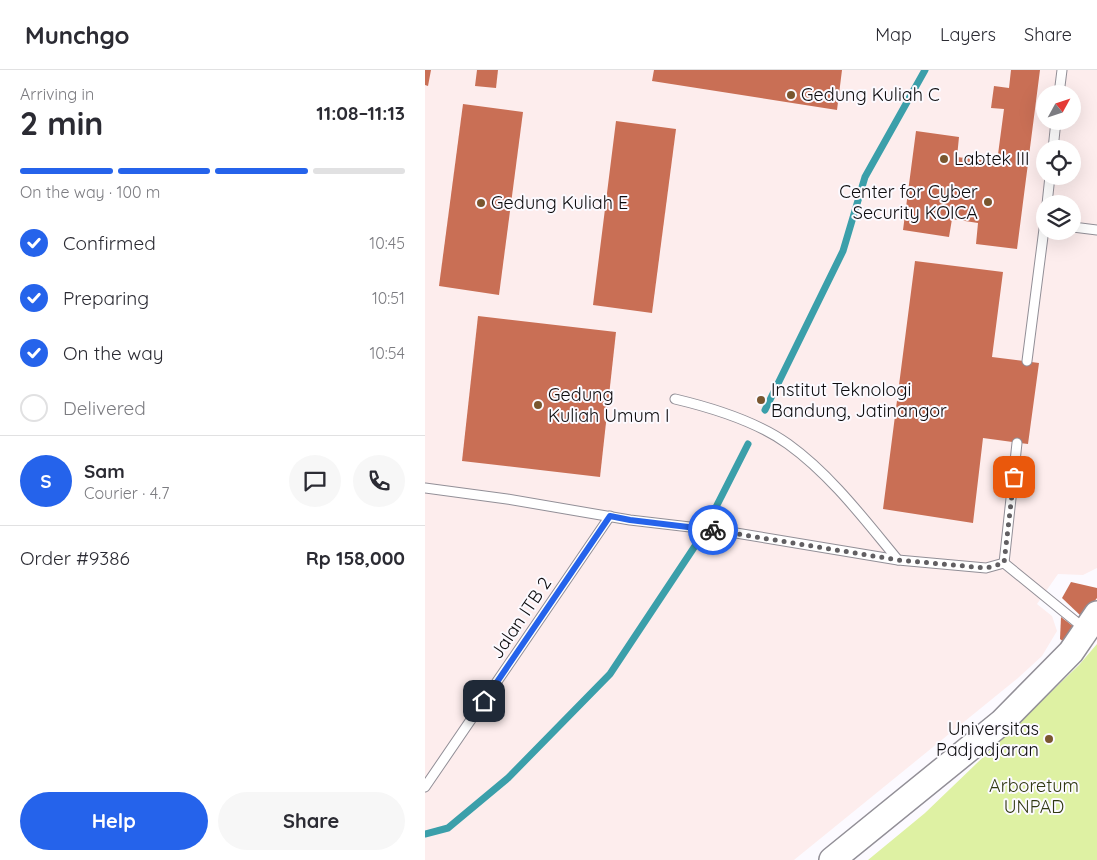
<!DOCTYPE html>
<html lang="en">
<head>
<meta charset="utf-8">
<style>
	body { margin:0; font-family:Quicksand,sans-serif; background:#f7f7f7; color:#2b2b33; height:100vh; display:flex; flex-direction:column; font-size:19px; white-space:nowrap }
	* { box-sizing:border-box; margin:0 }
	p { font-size:16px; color:#7c7c81 }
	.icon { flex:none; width:28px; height:28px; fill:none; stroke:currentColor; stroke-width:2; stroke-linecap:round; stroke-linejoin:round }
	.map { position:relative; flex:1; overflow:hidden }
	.drawer { display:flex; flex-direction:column; background:#fff; width:425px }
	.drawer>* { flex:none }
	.needle { width:32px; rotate:50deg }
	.buttons { position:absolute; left:611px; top:15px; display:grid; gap:10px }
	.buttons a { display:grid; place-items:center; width:45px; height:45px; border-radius:50%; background:#fff; box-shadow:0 5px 20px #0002; font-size:25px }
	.pin { position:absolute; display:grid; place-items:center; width:42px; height:42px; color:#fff; margin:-21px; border-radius:10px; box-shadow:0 2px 8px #0006 }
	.courier { position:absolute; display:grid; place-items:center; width:50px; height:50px; margin:-25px; border:4px solid #2563eb; border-radius:50%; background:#fff; color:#222; box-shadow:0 1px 6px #0007 }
	.headline em { font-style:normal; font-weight:800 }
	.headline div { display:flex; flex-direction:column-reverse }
	.headline { display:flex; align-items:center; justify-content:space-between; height:85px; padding:0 20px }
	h1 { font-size:32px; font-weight:800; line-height:38px }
	.bar { display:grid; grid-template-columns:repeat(4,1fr); gap:8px 5px; align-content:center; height:60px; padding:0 20px }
	.bar i { height:6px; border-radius:4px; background:#e1e1e2 }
	.bar .current { background:#2563eb }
	.bar p { grid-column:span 4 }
	.line { display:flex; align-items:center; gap:12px; padding:0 20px; border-top:1px solid #e1e1e2 }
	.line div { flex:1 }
	.round { display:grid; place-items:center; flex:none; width:52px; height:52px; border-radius:26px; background:#f7f7f7 }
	ol { padding:0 20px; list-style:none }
	li { display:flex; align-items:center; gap:15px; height:55px }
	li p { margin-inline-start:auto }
	li .icon { padding:5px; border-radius:50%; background:#2563eb; color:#fff; stroke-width:4 }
	li:last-child { color:#7c7c81 }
	li i { width:28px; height:28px; border:2px solid #e1e1e2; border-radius:50% }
	.button { display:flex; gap:10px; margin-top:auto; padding:10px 20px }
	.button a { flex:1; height:58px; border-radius:30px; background:#2563eb; color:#fff; font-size:20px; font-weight:800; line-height:58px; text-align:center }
	.button a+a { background:#f7f7f7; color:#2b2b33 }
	header { display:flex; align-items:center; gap:30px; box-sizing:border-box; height:70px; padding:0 25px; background:#fff; border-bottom:1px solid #e1e1e2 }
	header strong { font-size:24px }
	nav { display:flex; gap:28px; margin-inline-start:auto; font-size:18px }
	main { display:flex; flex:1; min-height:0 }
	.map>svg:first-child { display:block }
	.education { fill:#fdeded; fill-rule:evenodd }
	.green { fill:#def1a3 }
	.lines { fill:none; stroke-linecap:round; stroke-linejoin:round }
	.stream { stroke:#3b9faa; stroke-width:7 }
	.building { fill:#c96f55 }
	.lane-casing { stroke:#928f97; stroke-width:11 }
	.secondary-casing { stroke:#928f97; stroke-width:28 }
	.lane { stroke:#fff; stroke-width:9 }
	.secondary { stroke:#fff; stroke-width:25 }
	.done { stroke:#615f62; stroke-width:5; stroke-dasharray:0 9 }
	.route { stroke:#2563eb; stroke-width:6 }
	.poi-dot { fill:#79562f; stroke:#fcfaff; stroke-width:2 }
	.labels { text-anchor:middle; stroke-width:4; stroke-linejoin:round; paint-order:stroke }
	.poi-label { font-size:18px; fill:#0d0c0e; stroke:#fcfaff; text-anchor:start }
	.street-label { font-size:18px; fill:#0d0c0e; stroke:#fcfaff }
	.park-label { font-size:18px; fill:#303811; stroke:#fcfaff }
</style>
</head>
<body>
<header>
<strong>Munchgo</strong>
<nav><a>Map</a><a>Layers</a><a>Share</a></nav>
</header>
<main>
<section class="drawer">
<div class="headline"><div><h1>2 min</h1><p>Arriving in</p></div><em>11:08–11:13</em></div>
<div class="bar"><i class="current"></i><i class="current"></i><i class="current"></i><i></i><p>On the way · 100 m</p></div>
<ol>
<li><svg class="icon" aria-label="check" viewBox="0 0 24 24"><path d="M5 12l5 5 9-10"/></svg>Confirmed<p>10:45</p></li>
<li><svg class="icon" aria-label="check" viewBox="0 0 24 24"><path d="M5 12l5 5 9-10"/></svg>Preparing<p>10:51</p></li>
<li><svg class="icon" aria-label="check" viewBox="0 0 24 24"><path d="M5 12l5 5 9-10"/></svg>On the way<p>10:54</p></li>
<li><i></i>Delivered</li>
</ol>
<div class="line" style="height:90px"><b class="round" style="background:#2563eb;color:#fff">S</b><div><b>Sam</b><p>Courier · 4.7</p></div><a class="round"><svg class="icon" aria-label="chat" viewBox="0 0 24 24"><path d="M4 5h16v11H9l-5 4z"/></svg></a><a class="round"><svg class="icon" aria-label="phone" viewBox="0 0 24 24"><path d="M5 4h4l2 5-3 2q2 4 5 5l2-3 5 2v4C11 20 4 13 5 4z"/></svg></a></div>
<div class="line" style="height:65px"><div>Order #9386</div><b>Rp 158,000</b></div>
<div class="button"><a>Help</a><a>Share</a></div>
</section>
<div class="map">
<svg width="672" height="790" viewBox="0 0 672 790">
	<rect width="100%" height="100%" fill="#fcfaff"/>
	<path class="education" d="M 0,0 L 672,0 L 672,498 L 658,505 L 633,504 L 612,534 L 627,546 L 632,561 L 617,586 L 593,608 L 369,790 L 0,790 ZM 620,24 L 648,24 L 648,51 L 620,51 ZM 620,79 L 648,79 L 648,106 L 620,106 ZM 620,134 L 648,134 L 648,161 L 620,161 Z"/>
	<path class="green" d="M 672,574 L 672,790 L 443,790 L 500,743 L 654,595 Z"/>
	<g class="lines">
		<g class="stream">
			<path d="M 340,340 L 418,181 L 440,107 L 500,0"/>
			<path d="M 289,441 L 323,374"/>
			<path d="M 0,764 L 23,758 L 83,708 L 185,604 L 270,476"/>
		</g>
	</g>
	<g class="building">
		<path d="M 0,0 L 6,0 L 3,16 L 0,15 Z"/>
		<path d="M 52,0 L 73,0 L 71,18 L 50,16 Z"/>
		<path d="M 229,0 L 417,0 L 412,40 L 227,11 Z"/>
		<path d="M 586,0 L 615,0 L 592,179 L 551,174 L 553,153 L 527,149 L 524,167 L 478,160 L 491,61 L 534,67 L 532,87 L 572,92 L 579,39 L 566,38 L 569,16 L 584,18 Z"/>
		<path d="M 38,34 L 98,42 L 74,225 L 14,216 Z"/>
		<path d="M 191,51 L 251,59 L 227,243 L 168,235 Z"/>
		<path d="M 490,191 L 578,202 L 567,287 L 614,293 L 603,374 L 558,368 L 548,453 L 458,439 Z"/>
		<path d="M 53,246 L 191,262 L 175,407 L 37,391 Z"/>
		<path d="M 646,512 L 672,518 L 672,528 L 657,547 L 637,528 Z"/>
		<path d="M 636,547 L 653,560 L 644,576 L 635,569 Z"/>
	</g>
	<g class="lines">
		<g class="lane-casing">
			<g id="lane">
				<path d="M 634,24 L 637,0"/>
				<path d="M 628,79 L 631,51"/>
				<path d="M 622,134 L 625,106"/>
				<path d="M 648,157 L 672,160"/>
				<path d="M 602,291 L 620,151"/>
				<path d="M 250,329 C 288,338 331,351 363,374 C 406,405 439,449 473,490"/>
				<path d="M 0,418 L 82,429 L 205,450 L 299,461 L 473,490 L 561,498 L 579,493"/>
				<path d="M 579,493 L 592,373"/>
				<path d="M 579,493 L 660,559"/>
				<path d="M 0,717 L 185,446"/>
			</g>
		</g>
		<g class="secondary-casing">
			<path id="secondary" d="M 407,790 L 577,652 L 646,582 L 672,544"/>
		</g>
		<use href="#lane" class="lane"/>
		<use href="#secondary" class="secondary"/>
	</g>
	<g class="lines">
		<path class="done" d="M 288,460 L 473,490 L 561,498 L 579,493 L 589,407"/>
		<path class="route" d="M 59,631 L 185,446 L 205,450 L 288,460"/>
	</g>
	<g class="poi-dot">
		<circle cx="366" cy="25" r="5"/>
		<circle cx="519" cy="89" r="5"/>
		<circle cx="563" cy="132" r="5"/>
		<circle cx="56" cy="133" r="5"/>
		<circle cx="336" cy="330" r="5"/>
		<circle cx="113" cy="335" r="5"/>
		<circle cx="624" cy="669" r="5"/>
	</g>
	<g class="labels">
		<g class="poi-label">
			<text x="376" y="31">Gedung Kuliah C</text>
			<text x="529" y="95">Labtek III</text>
			<text x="553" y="128" text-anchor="end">Center for Cyber<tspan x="553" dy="21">Security KOICA</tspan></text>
			<text x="66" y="139">Gedung Kuliah E</text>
			<text x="346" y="326">Institut Teknologi<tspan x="346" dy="21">Bandung, Jatinangor</tspan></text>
			<text x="123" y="331">Gedung<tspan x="123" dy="21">Kuliah Umum I</tspan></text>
			<text x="614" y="665" text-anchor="end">Universitas<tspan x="614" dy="21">Padjadjaran</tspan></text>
		</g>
		<g class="street-label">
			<text transform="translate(96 548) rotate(-56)" y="6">Jalan ITB 2</text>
		</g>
		<g class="park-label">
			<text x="609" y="722">Arboretum<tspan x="609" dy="21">UNPAD</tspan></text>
		</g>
	</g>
</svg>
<div class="buttons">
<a><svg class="needle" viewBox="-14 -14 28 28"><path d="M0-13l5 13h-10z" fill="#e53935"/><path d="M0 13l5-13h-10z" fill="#7c7c81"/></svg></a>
<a><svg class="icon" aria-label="locate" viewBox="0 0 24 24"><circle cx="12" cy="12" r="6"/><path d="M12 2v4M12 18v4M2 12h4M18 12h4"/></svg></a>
<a><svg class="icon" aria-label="layers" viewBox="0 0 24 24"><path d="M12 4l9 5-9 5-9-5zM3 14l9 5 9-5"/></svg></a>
</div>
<div class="pin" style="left:589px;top:407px;background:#ea580c"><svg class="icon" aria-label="bag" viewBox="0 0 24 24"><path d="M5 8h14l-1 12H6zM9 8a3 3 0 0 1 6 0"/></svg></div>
<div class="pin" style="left:59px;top:631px;background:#1f2937"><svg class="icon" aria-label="home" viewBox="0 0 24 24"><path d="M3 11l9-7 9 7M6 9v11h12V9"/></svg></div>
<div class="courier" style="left:288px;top:460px"><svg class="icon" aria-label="bike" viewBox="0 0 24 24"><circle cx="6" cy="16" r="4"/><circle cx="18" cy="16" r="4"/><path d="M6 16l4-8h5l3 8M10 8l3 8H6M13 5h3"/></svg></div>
</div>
</main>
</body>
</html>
